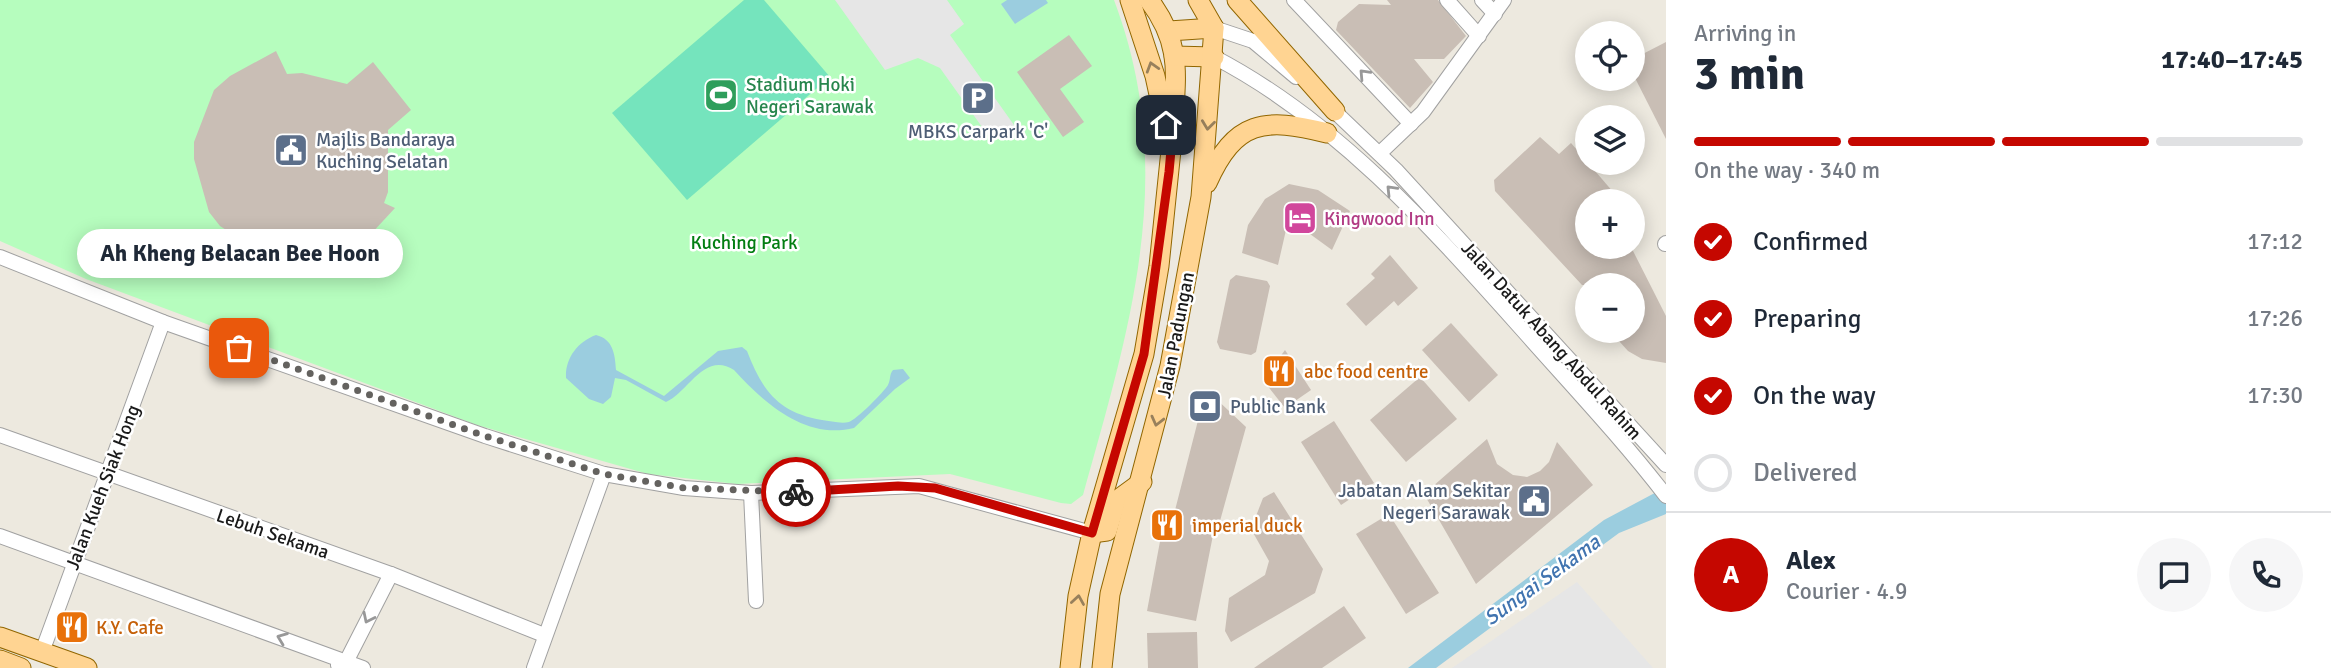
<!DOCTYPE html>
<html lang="en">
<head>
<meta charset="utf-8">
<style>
	body { margin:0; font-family:Signika,sans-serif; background:#f6f6f7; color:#1f2937; height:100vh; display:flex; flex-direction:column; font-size:26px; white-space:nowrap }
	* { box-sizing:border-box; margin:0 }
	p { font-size:23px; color:#747a83 }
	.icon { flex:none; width:38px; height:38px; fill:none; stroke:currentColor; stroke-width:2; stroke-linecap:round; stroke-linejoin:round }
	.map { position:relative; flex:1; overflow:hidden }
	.details { display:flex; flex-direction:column; background:#fff; width:665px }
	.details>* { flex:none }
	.tools { position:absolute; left:1575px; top:21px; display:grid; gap:14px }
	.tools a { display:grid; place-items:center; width:70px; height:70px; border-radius:50%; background:#fff; box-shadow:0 4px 18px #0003; font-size:35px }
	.pin { position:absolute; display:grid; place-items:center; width:60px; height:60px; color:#fff; margin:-30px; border-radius:14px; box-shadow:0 4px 10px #0006 }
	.courier { position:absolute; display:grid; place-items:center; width:70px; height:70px; margin:-35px; border:5px solid #c50700; border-radius:50%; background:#fff; color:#222; box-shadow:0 2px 9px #0007 }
	.bubble { position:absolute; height:49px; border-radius:24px; background:#fff; box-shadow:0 4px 18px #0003; font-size:23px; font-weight:700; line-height:49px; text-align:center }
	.overview em { font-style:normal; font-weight:700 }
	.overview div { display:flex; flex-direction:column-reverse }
	.overview { display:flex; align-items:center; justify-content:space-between; height:119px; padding:0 28px }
	h1 { font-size:46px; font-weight:700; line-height:52px }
	.bar { display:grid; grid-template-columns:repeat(4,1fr); gap:10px 7px; align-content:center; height:84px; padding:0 28px }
	.bar i { height:9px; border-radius:5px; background:#e0e1e3 }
	.bar .on { background:#c50700 }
	.bar p { grid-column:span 4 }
	.line { display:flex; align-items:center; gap:18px; padding:0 28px; border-top:2px solid #e0e1e3 }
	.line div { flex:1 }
	.round { display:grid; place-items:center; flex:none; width:74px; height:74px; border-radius:37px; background:#f6f6f7 }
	ol { padding:0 28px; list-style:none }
	li { display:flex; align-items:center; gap:21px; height:77px }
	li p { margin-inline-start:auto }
	li .icon { padding:7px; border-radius:50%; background:#c50700; color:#fff; stroke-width:4 }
	li:last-child { color:#747a83 }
	li i { width:38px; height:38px; border:4px solid #e0e1e3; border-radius:50% }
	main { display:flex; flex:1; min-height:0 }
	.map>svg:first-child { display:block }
	.park { fill:#b6fdbe }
	.pitch { fill:#75e4bd }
	.parking { fill:#e6e6e6 }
	.water { fill:#9bcddf }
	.building { fill:#c9beb5 }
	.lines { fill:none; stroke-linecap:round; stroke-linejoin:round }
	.minor-casing { stroke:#a1a1a1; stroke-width:16 }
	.major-casing { stroke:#916600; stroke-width:21 }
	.minor { stroke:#fff; stroke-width:14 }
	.major { stroke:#ffd492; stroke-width:19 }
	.oneway { stroke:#98805c }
	.oneway2 { stroke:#989898 }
	.done { stroke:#64625f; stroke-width:7; stroke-dasharray:0 12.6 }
	.route { stroke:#c50700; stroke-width:9 }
	.labels { text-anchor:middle; stroke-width:5; stroke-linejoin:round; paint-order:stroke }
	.leisure-label { font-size:19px; fill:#27864d; stroke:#fff; text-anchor:start }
	.service-label { font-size:19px; fill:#4e5e75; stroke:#fff; text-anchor:start }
	.hotel-label { font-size:19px; fill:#b23c85; stroke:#fff; text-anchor:start }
	.park-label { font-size:19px; fill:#037e12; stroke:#fff }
	.street-label { font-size:19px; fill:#1a1a1a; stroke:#fff }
	.food-label { font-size:19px; fill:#c56008; stroke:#fff; text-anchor:start }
	.water-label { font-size:21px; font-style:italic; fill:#4174b0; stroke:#fff }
</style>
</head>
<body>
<main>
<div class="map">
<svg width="1666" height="668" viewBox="0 0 1666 668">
	<rect width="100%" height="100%" fill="#ede9df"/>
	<path class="park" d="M 0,0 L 1114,0 C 1179,172 1130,327 1083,495 L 1071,504 L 1061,503 L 950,474 L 737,484 L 648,474 L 477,425 L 86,279 L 0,241 Z"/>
	<path class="pitch" d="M 744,0 L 764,0 L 830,77 L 687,200 L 612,113 Z"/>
	<g class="parking">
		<path d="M 835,0 L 947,0 L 964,24 L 950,35 L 1014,125 L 992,141 L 940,68 L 918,58 L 885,70 Z"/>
		<path d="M 1577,582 L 1653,668 L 1452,668 Z"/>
	</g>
	<g class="water">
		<path d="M 1007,0 L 1046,0 L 1048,3 L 1015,24 L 1001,4 Z"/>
		<path d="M 596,335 C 613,339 615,354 616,370 L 664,396 L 718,351 L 742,347 L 747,351 C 762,390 778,413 822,420 C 830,421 841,424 849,422 C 856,420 884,392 888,385 C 891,379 889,375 893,370 L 903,369 L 910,378 L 895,389 L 854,428 C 805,440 764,403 734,370 C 704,351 688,393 666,402 L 626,380 L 615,378 L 611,397 L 603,404 L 589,399 L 566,378 C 565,359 577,342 596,335 Z"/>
		<path d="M 1666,487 L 1666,514 L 1619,533 L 1436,668 L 1408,668 L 1604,520 Z"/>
	</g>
	<g class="building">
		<path d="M 1387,0 L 1438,0 L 1466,36 L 1444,59 L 1414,59 L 1433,82 L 1410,108 L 1336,30 L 1338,22 L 1359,4 L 1391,5 Z"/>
		<path d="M 1069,35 L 1092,66 L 1060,89 L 1084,122 L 1063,137 L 1017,72 Z"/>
		<path d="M 1666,42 L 1666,139 L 1633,74 L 1633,59 Z"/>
		<path d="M 276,51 L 287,74 L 302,73 L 347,84 L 373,62 L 411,110 L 388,130 L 388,192 L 384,203 L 395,208 L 358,248 L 341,256 L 283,262 L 269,258 L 220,226 L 209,212 L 194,159 L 194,142 L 214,90 L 230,76 Z"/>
		<path d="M 1540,137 L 1559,154 L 1571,143 L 1614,193 L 1606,201 L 1587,201 L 1587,247 L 1631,247 L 1666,316 L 1666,363 L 1642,359 L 1628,351 L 1610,331 L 1633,331 L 1633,285 L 1582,285 L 1495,191 L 1494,180 Z"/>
		<path d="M 1289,184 L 1318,190 L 1350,211 L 1332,250 L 1299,226 L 1286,230 L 1278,265 L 1242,253 L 1248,225 L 1265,199 Z"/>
		<path d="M 1390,255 L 1418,288 L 1398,306 L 1394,301 L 1366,326 L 1346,304 L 1375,278 L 1371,274 Z"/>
		<path d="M 1236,275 L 1267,281 L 1270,286 L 1256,352 L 1251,355 L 1220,349 L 1217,342 L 1230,280 Z"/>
		<path d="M 1451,323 L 1498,375 L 1469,402 L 1422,350 Z"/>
		<path d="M 1285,350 L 1311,390 L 1285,408 L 1263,380 Z"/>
		<path d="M 1420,377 L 1457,419 L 1406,462 L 1370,420 Z"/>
		<path d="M 1212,395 L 1246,427 L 1220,521 L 1216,520 L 1196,621 L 1147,611 L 1164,520 L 1172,522 L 1204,397 Z"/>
		<path d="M 1334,421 L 1374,483 L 1341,505 L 1301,442 Z"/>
		<path d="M 1487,439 L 1497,464 L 1513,475 L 1527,477 L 1540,471 L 1549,462 L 1557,442 L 1593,485 L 1476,584 L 1424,494 Z"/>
		<path d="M 1274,492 L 1323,569 L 1315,593 L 1231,642 L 1225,631 L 1229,598 L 1265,575 L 1269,561 L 1251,529 L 1263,498 Z"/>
		<path d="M 1389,514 L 1439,593 L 1406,614 L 1356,534 Z"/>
		<path d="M 1344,606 L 1366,638 L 1322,668 L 1254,668 Z"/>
		<path d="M 1197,632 L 1198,668 L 1148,668 L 1147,633 Z"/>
	</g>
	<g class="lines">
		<g class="minor-casing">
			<g id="minor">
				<path d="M 1294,0 L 1411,124"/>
				<path d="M 1447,0 L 1479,36"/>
				<path d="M 1482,0 L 1495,14"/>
				<path d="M 1214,28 L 1253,41 L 1296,77"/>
				<path d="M 1214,57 C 1339,122 1434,231 1527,335 C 1574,388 1623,440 1666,496"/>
				<path d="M 1330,107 L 1396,170 L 1666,465"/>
				<path d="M 1380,153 L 1423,112 L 1504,0"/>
				<path d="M 1665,244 L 1666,243"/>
				<path d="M 0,257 L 163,322 L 485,436 L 604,474 L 684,488 L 751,493 L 919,486 L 1092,533"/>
				<path d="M 0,435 L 391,574 L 544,635"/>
				<path d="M 751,493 L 756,601"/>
				<path d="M 0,536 L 363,668"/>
				<path d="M 42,652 L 163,322"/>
				<path d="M 338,665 L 346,662 L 391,574"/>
				<path d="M 534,668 L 604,474"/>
			</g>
		</g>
		<g class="major-casing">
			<g id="major">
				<path d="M 1149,0 C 1182,44 1176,73 1173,125"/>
				<path d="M 1237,0 L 1335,111"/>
				<path d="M 1169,31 L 1214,28"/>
				<path d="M 1174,56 L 1214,57"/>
				<path d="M 1207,183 C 1235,120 1264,117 1327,133"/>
				<path d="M 1092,533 L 1107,531 L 1116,501 L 1142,482"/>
				<path d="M 0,637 L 87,668"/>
				<path d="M 0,660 L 21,668"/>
				<path d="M 1070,668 L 1078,596 L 1092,533 L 1144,354 L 1159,266 L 1171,150 L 1155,76 L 1130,0"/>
				<path d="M 1102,668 L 1110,594 L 1170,366 L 1201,197 L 1214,28 L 1198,0"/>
			</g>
		</g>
		<use href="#minor" class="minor"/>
		<use href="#major" class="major"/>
	</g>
	<defs><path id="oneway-chevron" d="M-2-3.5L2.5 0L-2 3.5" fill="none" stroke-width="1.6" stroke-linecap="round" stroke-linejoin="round" transform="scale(1.75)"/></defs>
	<g class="oneway">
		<use href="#oneway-chevron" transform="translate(1152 67) rotate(-107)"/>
		<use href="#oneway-chevron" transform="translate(1208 125) rotate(97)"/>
		<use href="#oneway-chevron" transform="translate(1157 421) rotate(104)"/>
		<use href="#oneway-chevron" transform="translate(1078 600) rotate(-81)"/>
	</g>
	<g class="oneway2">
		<use href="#oneway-chevron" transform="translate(1364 74) rotate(-133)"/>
		<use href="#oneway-chevron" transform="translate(1391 190) rotate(-134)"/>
		<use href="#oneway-chevron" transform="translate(368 618) rotate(116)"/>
		<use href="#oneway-chevron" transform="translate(282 638) rotate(-159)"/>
	</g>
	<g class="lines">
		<path class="done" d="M 239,348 L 485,436 L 604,474 L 684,488 L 796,492"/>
		<path class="route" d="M 796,492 L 898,486 L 935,488 L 1092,533 L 1144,354 L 1169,172 L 1171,150 L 1166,125"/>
	</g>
	<defs>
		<g id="stadium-square" transform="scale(1.75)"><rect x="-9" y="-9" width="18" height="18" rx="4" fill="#2e9e5b" stroke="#fff"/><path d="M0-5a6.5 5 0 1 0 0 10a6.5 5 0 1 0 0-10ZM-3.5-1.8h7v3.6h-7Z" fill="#fff"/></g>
		<g id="parking-square" transform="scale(1.75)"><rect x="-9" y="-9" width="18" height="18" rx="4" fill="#5c6f8a" stroke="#fff"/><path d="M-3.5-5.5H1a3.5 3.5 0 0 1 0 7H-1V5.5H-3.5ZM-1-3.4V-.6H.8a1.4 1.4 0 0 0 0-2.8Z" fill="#fff"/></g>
		<g id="civic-square" transform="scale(1.75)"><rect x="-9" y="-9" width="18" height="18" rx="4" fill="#5c6f8a" stroke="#fff"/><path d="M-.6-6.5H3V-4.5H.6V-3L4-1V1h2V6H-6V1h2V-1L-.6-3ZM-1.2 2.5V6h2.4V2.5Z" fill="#fff"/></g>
		<g id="hotel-square" transform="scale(1.75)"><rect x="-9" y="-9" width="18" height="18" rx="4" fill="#d1479c" stroke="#fff"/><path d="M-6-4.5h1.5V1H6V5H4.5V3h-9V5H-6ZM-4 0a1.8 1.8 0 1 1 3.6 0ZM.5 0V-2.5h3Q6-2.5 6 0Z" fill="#fff"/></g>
		<g id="restaurant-square" transform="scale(1.75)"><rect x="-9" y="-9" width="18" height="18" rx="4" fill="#e8710a" stroke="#fff"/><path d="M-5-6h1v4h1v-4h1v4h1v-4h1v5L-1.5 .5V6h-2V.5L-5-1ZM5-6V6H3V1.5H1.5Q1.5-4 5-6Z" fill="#fff"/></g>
		<g id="bank-square" transform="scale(1.75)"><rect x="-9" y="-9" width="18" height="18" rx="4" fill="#5c6f8a" stroke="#fff"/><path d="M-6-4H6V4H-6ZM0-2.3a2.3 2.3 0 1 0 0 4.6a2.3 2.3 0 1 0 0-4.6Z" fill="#fff"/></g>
	</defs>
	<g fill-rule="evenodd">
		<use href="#stadium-square" x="721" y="95"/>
		<use href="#parking-square" x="978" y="98"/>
		<use href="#civic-square" x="291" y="150"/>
		<use href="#hotel-square" x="1300" y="218"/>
		<use href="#restaurant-square" x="1279" y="371"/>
		<use href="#bank-square" x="1205" y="406"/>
		<use href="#civic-square" x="1534" y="501"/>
		<use href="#restaurant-square" x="1167" y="525"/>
		<use href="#restaurant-square" x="72" y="627"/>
	</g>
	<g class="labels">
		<g class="leisure-label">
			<text x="746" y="91">Stadium Hoki<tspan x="746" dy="22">Negeri Sarawak</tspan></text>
		</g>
		<g class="service-label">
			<text x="978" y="138" text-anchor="middle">MBKS Carpark 'C'</text>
			<text x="316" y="146">Majlis Bandaraya<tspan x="316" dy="22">Kuching Selatan</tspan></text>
			<text x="1230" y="413">Public Bank</text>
			<text x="1510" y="497" text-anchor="end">Jabatan Alam Sekitar<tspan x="1510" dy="22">Negeri Sarawak</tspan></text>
		</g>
		<g class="hotel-label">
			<text x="1324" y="225">Kingwood Inn</text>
		</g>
		<g class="park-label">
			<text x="744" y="249">Kuching Park</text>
		</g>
		<g class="street-label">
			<text transform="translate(1175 335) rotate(-79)" y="7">Jalan Padungan</text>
			<text transform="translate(1552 340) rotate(48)" y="7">Jalan Datuk Abang Abdul Rahim</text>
			<text transform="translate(102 487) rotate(-69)" y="7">Jalan Kueh Siak Hong</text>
			<text transform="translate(273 533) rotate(19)" y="7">Lebuh Sekama</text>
		</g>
		<g class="food-label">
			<text x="1304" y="378">abc food centre</text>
			<text x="1192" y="532">imperial duck</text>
			<text x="96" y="634">K.Y. Cafe</text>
		</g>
		<g class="water-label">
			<text transform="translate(1542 580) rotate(-36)" y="7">Sungai Sekama</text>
		</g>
	</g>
</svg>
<div class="tools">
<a><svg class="icon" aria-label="locate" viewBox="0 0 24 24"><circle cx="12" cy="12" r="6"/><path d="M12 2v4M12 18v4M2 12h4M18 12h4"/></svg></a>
<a><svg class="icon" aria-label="layers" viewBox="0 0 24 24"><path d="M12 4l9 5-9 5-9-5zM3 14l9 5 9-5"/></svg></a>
<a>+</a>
<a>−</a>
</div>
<div class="pin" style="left:239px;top:348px;background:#ea580c"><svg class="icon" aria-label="bag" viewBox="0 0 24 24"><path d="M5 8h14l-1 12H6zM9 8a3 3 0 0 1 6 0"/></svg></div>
<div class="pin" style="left:1166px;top:125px;background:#1f2937"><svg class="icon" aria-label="home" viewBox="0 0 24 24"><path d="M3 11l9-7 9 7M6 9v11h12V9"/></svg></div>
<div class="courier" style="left:796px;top:492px"><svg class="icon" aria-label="bike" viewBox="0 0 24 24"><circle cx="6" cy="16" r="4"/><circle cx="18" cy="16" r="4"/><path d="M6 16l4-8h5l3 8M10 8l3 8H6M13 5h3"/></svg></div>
<div class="bubble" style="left:77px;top:229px;width:326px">Ah Kheng Belacan Bee Hoon</div>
</div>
<section class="details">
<div class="overview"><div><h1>3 min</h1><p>Arriving in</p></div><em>17:40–17:45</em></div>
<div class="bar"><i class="on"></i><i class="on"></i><i class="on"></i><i></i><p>On the way · 340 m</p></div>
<ol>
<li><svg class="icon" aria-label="check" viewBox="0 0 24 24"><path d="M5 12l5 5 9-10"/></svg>Confirmed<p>17:12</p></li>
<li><svg class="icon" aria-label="check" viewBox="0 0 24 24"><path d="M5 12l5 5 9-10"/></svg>Preparing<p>17:26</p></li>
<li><svg class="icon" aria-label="check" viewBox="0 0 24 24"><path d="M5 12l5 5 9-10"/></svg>On the way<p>17:30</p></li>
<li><i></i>Delivered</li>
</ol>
<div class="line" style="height:126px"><b class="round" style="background:#c50700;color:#fff">A</b><div><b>Alex</b><p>Courier · 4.9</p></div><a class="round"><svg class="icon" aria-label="chat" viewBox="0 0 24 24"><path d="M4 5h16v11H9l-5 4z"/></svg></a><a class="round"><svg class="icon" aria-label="phone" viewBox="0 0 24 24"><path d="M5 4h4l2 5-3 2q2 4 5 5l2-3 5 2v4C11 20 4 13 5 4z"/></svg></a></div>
</section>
</main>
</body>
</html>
